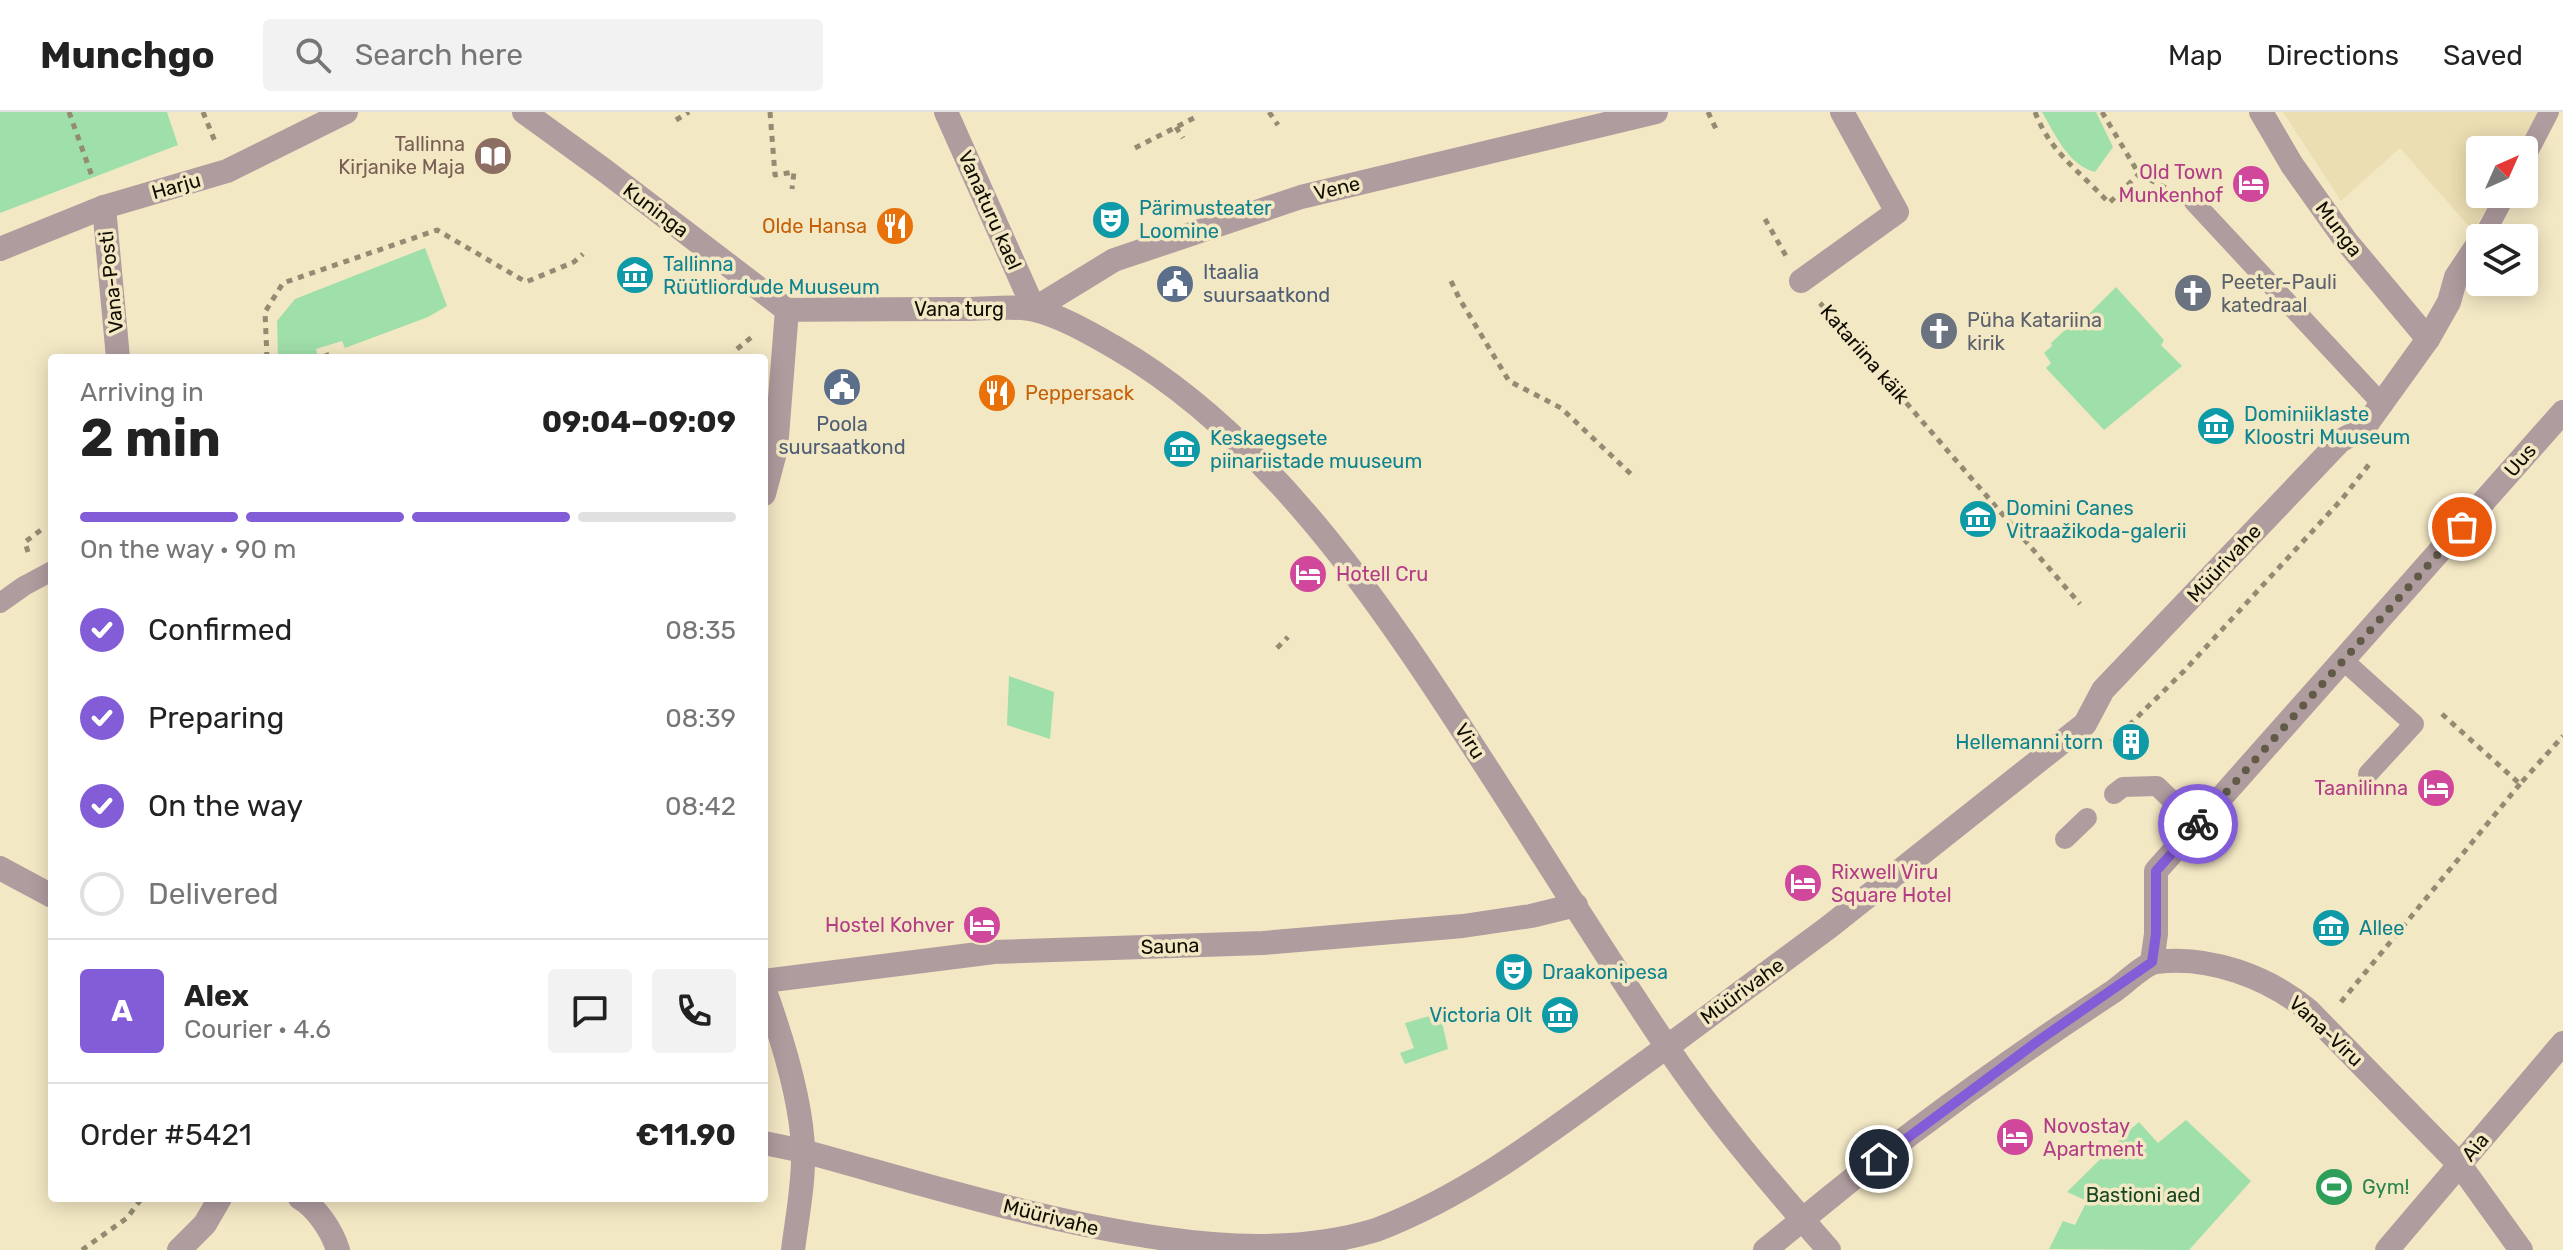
<!DOCTYPE html>
<html lang="en">
<head>
<meta charset="utf-8">
<style>
	body { margin:0; font-family:Rubik,sans-serif; background:#f2f2f2; color:#222; height:100vh; display:flex; flex-direction:column; font-size:30px; white-space:nowrap }
	* { box-sizing:border-box; margin:0 }
	p { font-size:26px; color:#767676 }
	.icon { flex:none; width:44px; height:44px; fill:none; stroke:currentColor; stroke-width:2; stroke-linecap:round; stroke-linejoin:round }
	.map { position:relative; flex:1; overflow:hidden }
	.side { position:absolute; left:48px; top:242px; width:720px; height:848px; display:flex; flex-direction:column; background:#fff; border-radius:8px; box-shadow:0 4px 20px #0003 }
	.side>* { flex:none }
	.needle { width:52px; rotate:45deg }
	.fabs { position:absolute; left:2466px; top:24px; display:grid; gap:16px }
	.fabs a { display:grid; place-items:center; width:72px; height:72px; border-radius:8px; background:#fff; box-shadow:0 4px 20px #0003; font-size:40px }
	.pin { position:absolute; display:grid; place-items:center; width:68px; height:68px; color:#fff; margin:-34px; border:4px solid #fff; border-radius:50%; box-shadow:0 2px 8px #0007 }
	.courier { position:absolute; display:grid; place-items:center; width:80px; height:80px; margin:-40px; border:6px solid #835dd7; border-radius:50%; background:#fff; color:#222; box-shadow:0 2px 10px #0007 }
	.head em { font-style:normal; font-weight:700 }
	.head div { display:flex; flex-direction:column-reverse }
	.head { display:flex; align-items:center; justify-content:space-between; height:136px; padding:0 32px }
	h1 { font-size:52px; font-weight:700; line-height:60px }
	.bar { display:grid; grid-template-columns:repeat(4,1fr); gap:12px 8px; align-content:center; height:96px; padding:0 32px }
	.bar i { height:10px; border-radius:6px; background:#e0e0e0 }
	.bar .active { background:#835dd7 }
	.bar p { grid-column:span 4 }
	.line { display:flex; align-items:center; gap:20px; padding:0 32px; border-top:2px solid #e0e0e0 }
	.line div { flex:1 }
	.round { display:grid; place-items:center; flex:none; width:84px; height:84px; border-radius:8px; background:#f2f2f2 }
	ol { padding:0 32px; list-style:none }
	li { display:flex; align-items:center; gap:24px; height:88px }
	li p { margin-inline-start:auto }
	li .icon { padding:8px; border-radius:50%; background:#835dd7; color:#fff; stroke-width:4 }
	li:last-child { color:#767676 }
	li i { width:44px; height:44px; border:4px solid #e0e0e0; border-radius:50% }
	header { display:flex; align-items:center; gap:48px; box-sizing:border-box; height:112px; padding:0 40px; background:#fff; border-bottom:2px solid #e0e0e0 }
	header strong { font-size:38px }
	nav { display:flex; gap:44px; margin-inline-start:auto; font-size:28px }
	.search { width:560px; height:72px; background:#f2f2f2; display:flex; align-items:center; gap:20px; box-sizing:border-box; padding:0 28px; border-radius:8px; color:#767676; font-size:30px }
	.map>svg:first-child { display:block }
	.built { fill:#ebdeb3 }
	.green { fill:#9fdfaa }
	.lines { fill:none; stroke-linecap:round; stroke-linejoin:round }
	.path { stroke:#938b72; stroke-width:5; stroke-dasharray:6 6; stroke-linecap:butt }
	.service { stroke:#af9c9f; stroke-width:20 }
	.pedestrian { stroke:#af9c9f; stroke-width:24 }
	.minor { stroke:#af9c9f; stroke-width:24 }
	.done { stroke:#605a47; stroke-width:8; stroke-dasharray:0 14.4 }
	.route { stroke:#835dd7; stroke-width:10 }
	.labels { text-anchor:middle; stroke-width:7; stroke-linejoin:round; paint-order:stroke }
	.education-label { font-size:20px; fill:#785e54; stroke:#f3e8c4; text-anchor:end }
	.hotel-label { font-size:20px; fill:#b23c85; stroke:#f3e8c4; text-anchor:end }
	.street-label { font-size:20px; fill:#110d03; stroke:#f3e8c4 }
	.culture-label { font-size:20px; fill:#0d838f; stroke:#f3e8c4; text-anchor:start }
	.food-label { font-size:20px; fill:#c56008; stroke:#f3e8c4; text-anchor:end }
	.service-label { font-size:20px; fill:#4e5e75; stroke:#f3e8c4; text-anchor:start }
	.worship-label { font-size:20px; fill:#5b616d; stroke:#f3e8c4; text-anchor:start }
	.leisure-label { font-size:20px; fill:#27864d; stroke:#f3e8c4; text-anchor:start }
	.park-label { font-size:20px; fill:#134621; stroke:#f3e8c4 }
</style>
</head>
<body>
<header>
<strong>Munchgo</strong>
<div class="search"><svg class="icon" aria-label="search" viewBox="0 0 24 24"><circle cx="10" cy="10" r="6"/><path d="M15 15l6 6"/></svg>Search here</div>
<nav><a>Map</a><a>Directions</a><a>Saved</a></nav>
</header>
<div class="map">
<svg width="2563" height="1138" viewBox="0 0 2563 1138">
	<rect width="100%" height="100%" fill="#f3e8c4"/>
	<path class="built" d="M 2283,0 L 2542,0 L 2522,38 L 2480,38 L 2480,82 L 2495,82 L 2473,119 L 2400,36 L 2341,89 Z"/>
	<g class="green">
		<path d="M 0,0 L 167,0 L 178,33 L 0,101 Z"/>
		<path d="M 2042,0 L 2096,0 L 2113,35 L 2095,60 C 2068,53 2055,22 2042,0 Z"/>
		<path d="M 425,136 L 447,194 L 428,205 L 345,236 L 342,229 L 316,237 L 318,246 L 278,246 L 277,209 L 295,187 Z"/>
		<path d="M 2116,175 L 2164,228 L 2161,233 L 2182,254 L 2104,318 L 2046,256 L 2051,251 L 2044,241 L 2052,234 L 2051,231 L 2076,208 L 2080,211 Z"/>
		<path d="M 1009,564 L 1054,580 L 1050,627 L 1007,613 Z"/>
		<path d="M 1440,901 L 1448,937 L 1405,952 L 1400,941 L 1414,936 L 1405,911 Z"/>
		<path d="M 2186,1008 L 2251,1069 L 2189,1138 L 2049,1137 L 2063,1109 L 2075,1113 L 2087,1089 L 2067,1080 L 2131,1017 L 2139,1010 L 2158,1031 Z"/>
	</g>
	<g class="lines">
		<g class="path">
			<path d="M 69,0 L 93,67"/>
			<path d="M 203,0 L 216,32"/>
			<path d="M 770,0 L 775,63 L 794,60 L 792,77"/>
			<path d="M 1269,0 L 1278,13"/>
			<path d="M 1708,0 L 1716,17"/>
			<path d="M 2035,0 C 2051,42 2080,59 2109,91 L 2139,62"/>
			<path d="M 2102,0 L 2139,62 L 2170,78"/>
			<path d="M 676,8 L 689,0"/>
			<path d="M 1176,15 L 1183,26"/>
			<path d="M 1135,36 L 1196,5"/>
			<path d="M 1765,107 L 1786,144"/>
			<path d="M 1451,169 L 1459,186 L 1509,269 L 1561,296 L 1633,364"/>
			<path d="M 1820,191 L 2080,492"/>
			<path d="M 737,237 L 753,224"/>
			<path d="M 326,241 L 328,246"/>
			<path d="M 267,246 L 265,200 L 283,171 L 437,118 L 526,170 L 574,150 L 583,142"/>
			<path d="M 28,440 L 25,430 L 45,415"/>
			<path d="M 1277,536 L 1288,525"/>
			<path d="M 2442,602 L 2520,672 L 2563,624"/>
			<path d="M 2112,630 L 2184,559 L 2342,387 L 2371,350"/>
			<path d="M 2341,890 L 2520,672"/>
			<path d="M 82,1138 L 127,1106 L 142,1086"/>
		</g>
		<g class="service">
			<path d="M 2524,48 L 2549,0"/>
			<path d="M 2194,90 L 2382,292"/>
			<path d="M 2486,120 L 2506,82"/>
			<path d="M 0,491 L 24,474 L 52,459"/>
			<path d="M 2344,549 L 2414,612 L 2368,662"/>
			<path d="M 2114,682 L 2123,675 L 2157,674 L 2197,713"/>
			<path d="M 2065,727 L 2087,706"/>
		</g>
		<g class="pedestrian">
			<path d="M 524,0 L 604,58 L 787,198"/>
			<path d="M 946,0 L 1034,197"/>
			<path d="M 104,95 L 118,246"/>
			<path d="M 0,137 L 104,95 L 227,59 L 346,0"/>
			<path d="M 1034,197 L 1114,148 L 1301,85 L 1656,0"/>
			<path d="M 787,198 C 847,197 908,197 968,197 C 988,197 1015,193 1035,198 C 1061,204 1093,223 1116,236 C 1271,326 1383,495 1478,642 C 1541,739 1601,837 1665,932 C 1714,1006 1771,1072 1829,1138"/>
			<path d="M 764,382 L 776,337 L 787,198"/>
			<path d="M 764,869 L 994,840 L 1263,831 L 1463,814 L 1531,804 L 1576,793"/>
			<path d="M 764,876 C 781,923 802,989 803,1039 C 804,1071 797,1106 793,1138"/>
			<path d="M 764,1031 L 803,1039 C 924,1072 1043,1110 1167,1127 C 1236,1137 1310,1138 1376,1118 C 1484,1077 1574,1000 1667,935"/>
			<path d="M 1765,1138 L 1802,1108"/>
		</g>
		<g class="minor">
			<path d="M 2261,0 L 2292,53 L 2346,129 L 2428,227"/>
			<path d="M 1801,169 L 1897,100 L 1842,0"/>
			<path d="M 0,756 L 52,784"/>
			<path d="M 2152,850 L 2156,822 L 2156,759 L 2563,300"/>
			<path d="M 1667,935 L 1829,815 L 2085,612 L 2103,578 L 2340,329 L 2364,316 L 2428,227 L 2449,190 L 2456,165 L 2480,129"/>
			<path d="M 300,1086 C 317,1096 332,1119 338,1138"/>
			<path d="M 1802,1108 C 1901,1026 2004,951 2111,881 C 2122,874 2144,852 2156,850 C 2209,843 2268,865 2308,898 L 2460,1053 L 2521,1138"/>
			<path d="M 179,1138 L 205,1112 L 220,1086"/>
			<path d="M 2387,1138 L 2563,931"/>
		</g>
	</g>
	<g class="lines">
		<path class="done" d="M 2198,712 L 2462,415"/>
		<path class="route" d="M 1879,1047 L 2038,929 L 2152,850 L 2156,822 L 2156,759 L 2198,712"/>
	</g>
	<defs>
		<g id="library-disc" transform="scale(2)"><circle r="9.5" fill="#8d6e63" stroke="#f3e8c4"/><path d="M-6-4Q-3-5.5-.7-3.5V5Q-3 3-6 4ZM6-4Q3-5.5 .7-3.5V5Q3 3 6 4Z" fill="#fff"/></g>
		<g id="hotel-disc" transform="scale(2)"><circle r="9.5" fill="#d1479c" stroke="#f3e8c4"/><path d="M-6-4.5h1.5V1H6V5H4.5V3h-9V5H-6ZM-4 0a1.8 1.8 0 1 1 3.6 0ZM.5 0V-2.5h3Q6-2.5 6 0Z" fill="#fff"/></g>
		<g id="theatre-disc" transform="scale(2)"><circle r="9.5" fill="#0f9aa8" stroke="#f3e8c4"/><path d="M-5-5.5Q0-4 5-5.5V0Q5 5 0 6Q-5 5-5 0ZM-3.3-2.5H-1v1.5H-3.3ZM1-2.5H3.3v1.5H1ZM-2.8 1Q0 5.5 2.8 1Z" fill="#fff"/></g>
		<g id="restaurant-disc" transform="scale(2)"><circle r="9.5" fill="#e8710a" stroke="#f3e8c4"/><path d="M-5-6h1v4h1v-4h1v4h1v-4h1v5L-1.5 .5V6h-2V.5L-5-1ZM5-6V6H3V1.5H1.5Q1.5-4 5-6Z" fill="#fff"/></g>
		<g id="museum-disc" transform="scale(2)"><circle r="9.5" fill="#0f9aa8" stroke="#f3e8c4"/><path d="M0-6L6-3V-2H-6V-3ZM-5-1h2V3h-2ZM-1-1h2V3h-2ZM3-1h2V3H3ZM-6 4H6V6H-6Z" fill="#fff"/></g>
		<g id="civic-disc" transform="scale(2)"><circle r="9.5" fill="#5c6f8a" stroke="#f3e8c4"/><path d="M-.6-6.5H3V-4.5H.6V-3L4-1V1h2V6H-6V1h2V-1L-.6-3ZM-1.2 2.5V6h2.4V2.5Z" fill="#fff"/></g>
		<g id="church-disc" transform="scale(2)"><circle r="9.5" fill="#6b7280" stroke="#f3e8c4"/><path d="M-1.2-6h2.4v3.5h3.3v2.4h-3.3V6h-2.4V-.1h-3.3v-2.4h3.3Z" fill="#fff"/></g>
		<g id="building-disc" transform="scale(2)"><circle r="9.5" fill="#0f9aa8" stroke="#f3e8c4"/><path d="M-4-6H4V6H1V3H-1V6H-4ZM-2.5-4.3h1.7v1.8h-1.7ZM.8-4.3h1.7v1.8H.8ZM-2.5-1h1.7V.8h-1.7ZM.8-1h1.7V.8H.8Z" fill="#fff"/></g>
		<g id="stadium-disc" transform="scale(2)"><circle r="9.5" fill="#2e9e5b" stroke="#f3e8c4"/><path d="M0-5a6.5 5 0 1 0 0 10a6.5 5 0 1 0 0-10ZM-3.5-1.8h7v3.6h-7Z" fill="#fff"/></g>
	</defs>
	<g fill-rule="evenodd">
		<use href="#library-disc" x="493" y="44"/>
		<use href="#hotel-disc" x="2251" y="72"/>
		<use href="#theatre-disc" x="1111" y="108"/>
		<use href="#restaurant-disc" x="895" y="114"/>
		<use href="#museum-disc" x="635" y="163"/>
		<use href="#civic-disc" x="1175" y="172"/>
		<use href="#church-disc" x="2193" y="181"/>
		<use href="#church-disc" x="1939" y="219"/>
		<use href="#civic-disc" x="842" y="275"/>
		<use href="#restaurant-disc" x="997" y="281"/>
		<use href="#museum-disc" x="2216" y="314"/>
		<use href="#museum-disc" x="1182" y="337"/>
		<use href="#museum-disc" x="1978" y="407"/>
		<use href="#hotel-disc" x="1308" y="462"/>
		<use href="#building-disc" x="2131" y="630"/>
		<use href="#hotel-disc" x="2436" y="676"/>
		<use href="#hotel-disc" x="1803" y="771"/>
		<use href="#hotel-disc" x="982" y="813"/>
		<use href="#museum-disc" x="2331" y="816"/>
		<use href="#theatre-disc" x="1514" y="860"/>
		<use href="#museum-disc" x="1560" y="903"/>
		<use href="#hotel-disc" x="2015" y="1025"/>
		<use href="#stadium-disc" x="2334" y="1075"/>
	</g>
	<g class="labels">
		<g class="education-label">
			<text x="465" y="39">Tallinna<tspan x="465" dy="23">Kirjanike Maja</tspan></text>
		</g>
		<g class="hotel-label">
			<text x="2223" y="67">Old Town<tspan x="2223" dy="23">Munkenhof</tspan></text>
			<text x="1336" y="469" text-anchor="start">Hotell Cru</text>
			<text x="2408" y="683">Taanilinna</text>
			<text x="1831" y="767" text-anchor="start">Rixwell Viru<tspan x="1831" dy="23">Square Hotel</tspan></text>
			<text x="954" y="820">Hostel Kohver</text>
			<text x="2043" y="1021" text-anchor="start">Novostay<tspan x="2043" dy="23">Apartment</tspan></text>
		</g>
		<g class="street-label">
			<text transform="translate(176 74) rotate(-16)" y="7">Harju</text>
			<text transform="translate(1337 76) rotate(-13)" y="7">Vene</text>
			<text transform="translate(656 98) rotate(37)" y="7">Kuninga</text>
			<text transform="translate(990 98) rotate(66)" y="7">Vanaturu kael</text>
			<text transform="translate(2339 117) rotate(53)" y="7">Munga</text>
			<text transform="translate(111 170) rotate(-96)" y="7">Vana-Posti</text>
			<text x="959" y="204">Vana turg</text>
			<text transform="translate(1865 242) rotate(49)" y="7">Katariina käik</text>
			<text transform="translate(2520 348) rotate(-49)" y="7">Uus</text>
			<text transform="translate(2224 451) rotate(-47)" y="7">Müürivahe</text>
			<text transform="translate(1470 629) rotate(57)" y="7">Viru</text>
			<text transform="translate(1170 834) rotate(-2)" y="7">Sauna</text>
			<text transform="translate(1742 879) rotate(-36)" y="7">Müürivahe</text>
			<text transform="translate(2326 919) rotate(43)" y="7">Vana-Viru</text>
			<text transform="translate(2475 1035) rotate(-50)" y="7">Aia</text>
			<text transform="translate(1051 1105) rotate(14)" y="7">Müürivahe</text>
		</g>
		<g class="culture-label">
			<text x="1139" y="103">Pärimusteater<tspan x="1139" dy="23">Loomine</tspan></text>
			<text x="663" y="159">Tallinna<tspan x="663" dy="23">Rüütliordude Muuseum</tspan></text>
			<text x="2244" y="309">Dominiiklaste<tspan x="2244" dy="23">Kloostri Muuseum</tspan></text>
			<text x="1210" y="333">Keskaegsete<tspan x="1210" dy="23">piinariistade muuseum</tspan></text>
			<text x="2006" y="403">Domini Canes<tspan x="2006" dy="23">Vitraažikoda-galerii</tspan></text>
			<text x="2103" y="637" text-anchor="end">Hellemanni torn</text>
			<text x="2359" y="823">Allee</text>
			<text x="1542" y="867">Draakonipesa</text>
			<text x="1532" y="910" text-anchor="end">Victoria Olt</text>
		</g>
		<g class="food-label">
			<text x="867" y="121">Olde Hansa</text>
			<text x="1025" y="288" text-anchor="start">Peppersack</text>
		</g>
		<g class="service-label">
			<text x="1203" y="167">Itaalia<tspan x="1203" dy="23">suursaatkond</tspan></text>
			<text x="842" y="319" text-anchor="middle">Poola<tspan x="842" dy="23">suursaatkond</tspan></text>
		</g>
		<g class="worship-label">
			<text x="2221" y="177">Peeter-Pauli<tspan x="2221" dy="23">katedraal</tspan></text>
			<text x="1967" y="215">Püha Katariina<tspan x="1967" dy="23">kirik</tspan></text>
		</g>
		<g class="leisure-label">
			<text x="2362" y="1082">Gym!</text>
		</g>
		<g class="park-label">
			<text x="2143" y="1090">Bastioni aed</text>
		</g>
	</g>
</svg>
<div class="fabs">
<a><svg class="needle" viewBox="-14 -14 28 28"><path d="M0-13l5 13h-10z" fill="#e53935"/><path d="M0 13l5-13h-10z" fill="#767676"/></svg></a>
<a><svg class="icon" aria-label="layers" viewBox="0 0 24 24"><path d="M12 4l9 5-9 5-9-5zM3 14l9 5 9-5"/></svg></a>
</div>
<div class="pin" style="left:2462px;top:415px;background:#ea580c"><svg class="icon" aria-label="bag" viewBox="0 0 24 24"><path d="M5 8h14l-1 12H6zM9 8a3 3 0 0 1 6 0"/></svg></div>
<div class="pin" style="left:1879px;top:1047px;background:#1f2937"><svg class="icon" aria-label="home" viewBox="0 0 24 24"><path d="M3 11l9-7 9 7M6 9v11h12V9"/></svg></div>
<div class="courier" style="left:2198px;top:712px"><svg class="icon" aria-label="bike" viewBox="0 0 24 24"><circle cx="6" cy="16" r="4"/><circle cx="18" cy="16" r="4"/><path d="M6 16l4-8h5l3 8M10 8l3 8H6M13 5h3"/></svg></div>
<section class="side">
<div class="head"><div><h1>2 min</h1><p>Arriving in</p></div><em>09:04–09:09</em></div>
<div class="bar"><i class="active"></i><i class="active"></i><i class="active"></i><i></i><p>On the way · 90 m</p></div>
<ol>
<li><svg class="icon" aria-label="check" viewBox="0 0 24 24"><path d="M5 12l5 5 9-10"/></svg>Confirmed<p>08:35</p></li>
<li><svg class="icon" aria-label="check" viewBox="0 0 24 24"><path d="M5 12l5 5 9-10"/></svg>Preparing<p>08:39</p></li>
<li><svg class="icon" aria-label="check" viewBox="0 0 24 24"><path d="M5 12l5 5 9-10"/></svg>On the way<p>08:42</p></li>
<li><i></i>Delivered</li>
</ol>
<div class="line" style="height:144px"><b class="round" style="background:#835dd7;color:#fff">A</b><div><b>Alex</b><p>Courier · 4.6</p></div><a class="round"><svg class="icon" aria-label="chat" viewBox="0 0 24 24"><path d="M4 5h16v11H9l-5 4z"/></svg></a><a class="round"><svg class="icon" aria-label="phone" viewBox="0 0 24 24"><path d="M5 4h4l2 5-3 2q2 4 5 5l2-3 5 2v4C11 20 4 13 5 4z"/></svg></a></div>
<div class="line" style="height:104px"><div>Order #5421</div><b>€11.90</b></div>
</section>
</div>
</body>
</html>
